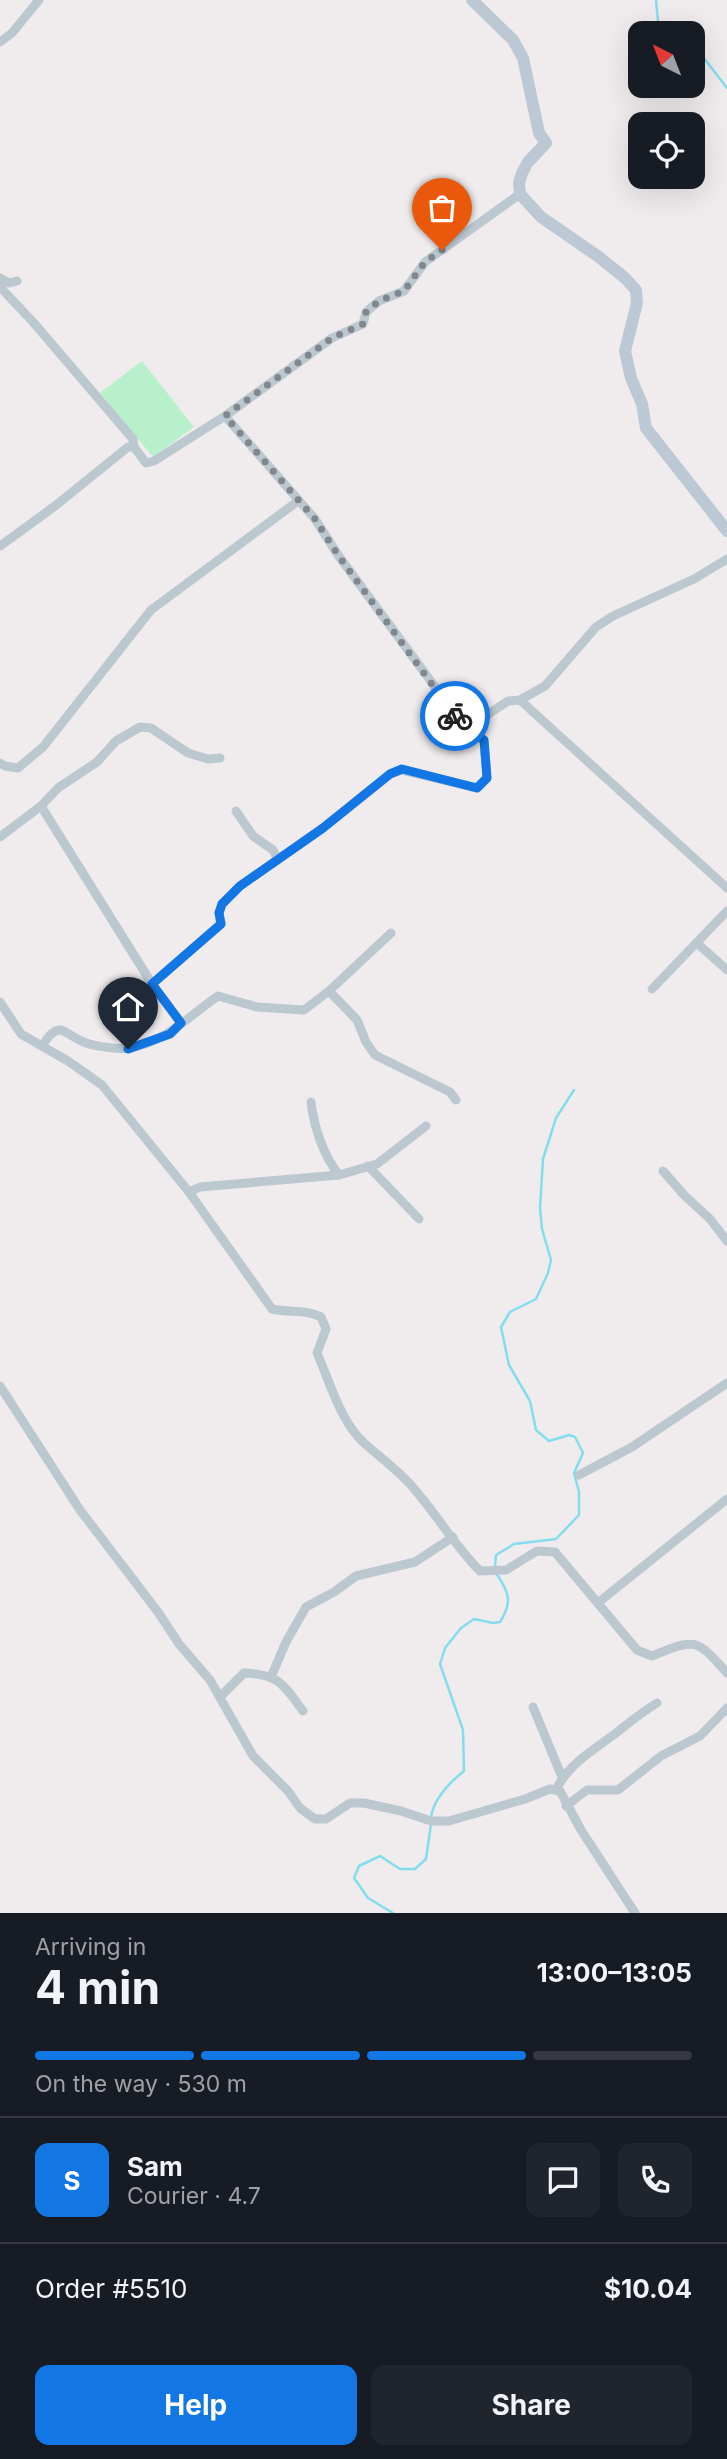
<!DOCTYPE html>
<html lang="en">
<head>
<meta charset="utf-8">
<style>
	body { margin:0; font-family:Inter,sans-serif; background:#20242c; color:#f1f3f6; height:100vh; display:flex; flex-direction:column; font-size:26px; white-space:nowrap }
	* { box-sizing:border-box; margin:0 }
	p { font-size:23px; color:#9ea1a6 }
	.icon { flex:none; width:38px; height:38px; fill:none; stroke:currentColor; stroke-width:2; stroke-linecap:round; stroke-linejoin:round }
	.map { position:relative; height:1913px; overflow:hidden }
	.side { display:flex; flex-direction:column; background:#171b24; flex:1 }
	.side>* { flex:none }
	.needle { width:46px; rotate:318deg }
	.tools { position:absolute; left:628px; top:21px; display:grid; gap:14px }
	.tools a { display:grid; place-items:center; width:77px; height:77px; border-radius:14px; background:#171b24; box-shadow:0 7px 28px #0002; font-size:35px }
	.pin { position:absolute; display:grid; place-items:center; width:60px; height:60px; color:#fff; margin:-72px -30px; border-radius:50% 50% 50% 0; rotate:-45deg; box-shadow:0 0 7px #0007 }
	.pin .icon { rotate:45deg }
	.courier { position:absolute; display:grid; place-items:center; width:70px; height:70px; margin:-35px; border:5px solid #1277e4; border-radius:50%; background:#fff; color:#222; box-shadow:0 2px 9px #0007 }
	.headline em { font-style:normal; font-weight:700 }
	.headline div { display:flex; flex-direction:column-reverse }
	.headline { display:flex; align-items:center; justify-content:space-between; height:119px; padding:0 35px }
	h1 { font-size:46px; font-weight:700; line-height:52px }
	.bar { display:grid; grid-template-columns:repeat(4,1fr); gap:10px 7px; align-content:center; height:84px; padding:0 35px }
	.bar i { height:9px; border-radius:5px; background:#363941 }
	.bar .on { background:#1277e4 }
	.bar p { grid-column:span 4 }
	.line { display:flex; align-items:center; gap:18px; padding:0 35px; border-top:2px solid #363941 }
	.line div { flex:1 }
	.round { display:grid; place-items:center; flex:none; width:74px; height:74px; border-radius:14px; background:#20242c }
	.button { display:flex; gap:14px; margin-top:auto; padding:14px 35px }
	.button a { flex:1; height:80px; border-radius:14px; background:#1277e4; color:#fff; font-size:28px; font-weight:700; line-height:80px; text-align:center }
	.button a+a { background:#20242c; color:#f1f3f6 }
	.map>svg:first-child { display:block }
	.green { fill:#b8f0cb }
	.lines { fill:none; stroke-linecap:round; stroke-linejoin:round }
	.stream { stroke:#83ddef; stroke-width:2.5 }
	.street { stroke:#bcc8d0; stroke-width:9 }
	.secondary { stroke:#bcc9d5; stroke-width:12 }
	.done { stroke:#80878e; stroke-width:7; stroke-dasharray:0 12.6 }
	.route { stroke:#1277e4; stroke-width:9 }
</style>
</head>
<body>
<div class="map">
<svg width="727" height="1913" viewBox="0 0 727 1913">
	<rect width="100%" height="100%" fill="#f0eced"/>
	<path class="green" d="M 142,361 L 194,427 L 153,457 L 100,393 Z"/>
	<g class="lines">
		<g class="stream">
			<path d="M 656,0 L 659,33"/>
			<path d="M 693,50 L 700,53 L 727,88"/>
			<path d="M 495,1567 L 496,1555 L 514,1544 L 556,1539 L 579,1515 L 579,1492 L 574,1473 L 583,1453 L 575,1437 L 569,1435 L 549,1441 L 536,1430 L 530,1401 L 509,1365 L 501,1327 L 510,1312 L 536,1299 L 548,1273 L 551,1260 L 542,1229 L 540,1208 L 543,1159 L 556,1118 L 574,1090"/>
			<path d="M 431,1817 C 434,1798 449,1783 464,1771 L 463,1730 L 440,1664 L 445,1648 L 461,1628 L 474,1619 L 493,1623 L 500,1622 C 513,1602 509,1592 496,1573"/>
			<path d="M 393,1913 L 368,1898 L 354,1878 L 359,1866 L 380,1856 L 400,1869 L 415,1869 L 426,1859 L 431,1824"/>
		</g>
		<g class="street">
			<path d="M 0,42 L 12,33 L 39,0"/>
			<path d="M 0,278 L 9,283 L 17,281"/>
			<path d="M 0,287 L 33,322 L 133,439 L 134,447"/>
			<path d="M 225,416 L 315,519 L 338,555 L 466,729 L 508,701 L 520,700 L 727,888"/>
			<path d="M 0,546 L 55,506 L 128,447 L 134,447 L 146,463 L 154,461 L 225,416 L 332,338 L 363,324 L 366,312 L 379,301 L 404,291 L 425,262 L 520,194"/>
			<path d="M 520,700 L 545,686 L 596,627 L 613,616 L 694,579 L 727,559"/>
			<path d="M 0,763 L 5,766 L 18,768 L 43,747 L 151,610 L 298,501"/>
			<path d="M 41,806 L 152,984 L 181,1023"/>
			<path d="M 236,811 L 253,836 L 273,850 L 278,860"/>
			<path d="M 0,837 L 41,806 L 58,788 L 97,762 L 116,741 L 140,727 L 151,728 L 188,753 L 208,759 L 220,758"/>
			<path d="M 698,944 L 727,970"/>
			<path d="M 152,984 L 221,924 L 219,913 L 222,904 L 240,886 L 323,828 L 390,774 L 402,770 L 477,788 L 487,778 L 484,740 L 466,729"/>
			<path d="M 652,989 L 727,911"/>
			<path d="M 329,991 L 357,1020 L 366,1042 L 375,1055 L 450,1092 L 456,1100"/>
			<path d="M 0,1002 L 21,1034 L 68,1061 L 102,1085 L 189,1192 L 272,1309 C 290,1313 305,1309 321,1317 L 326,1329 L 317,1353 C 330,1382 340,1421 364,1443 C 382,1459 401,1472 416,1491 C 438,1517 456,1547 480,1571 L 506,1570 L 537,1551 L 555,1552 L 637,1650 L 652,1656 C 696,1638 696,1638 727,1673"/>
			<path d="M 42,1046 C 60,1017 64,1035 86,1043 C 94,1046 121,1050 129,1048 C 165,1043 190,1015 218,996 L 257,1007 L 304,1010 L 329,991 L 391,933"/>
			<path d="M 311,1102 C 314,1127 323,1155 339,1175"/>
			<path d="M 368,1166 L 419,1219"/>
			<path d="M 663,1171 L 684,1195 L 710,1219 L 727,1241"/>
			<path d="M 189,1192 L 200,1187 L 339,1175 L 377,1164 L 426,1126"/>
			<path d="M 0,1386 L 80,1510 L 158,1612 L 179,1644 L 210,1680 L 253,1756 L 288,1791 L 300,1808 L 315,1819 L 326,1819 L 350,1803 L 364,1803 L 401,1811 L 431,1821 L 449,1821 L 525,1799 L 550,1789 L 560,1791 L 581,1830 L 635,1913"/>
			<path d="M 579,1475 L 632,1447 L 727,1383"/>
			<path d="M 599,1602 L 727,1499"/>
			<path d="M 271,1677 L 286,1642 L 306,1607 L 334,1592 L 356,1576 L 415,1562 L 453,1537"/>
			<path d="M 220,1697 L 244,1673 C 279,1674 283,1684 303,1711"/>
			<path d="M 533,1707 L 562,1777"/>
			<path d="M 556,1790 C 568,1764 594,1750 616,1733 C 630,1722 642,1712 657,1703"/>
			<path d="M 566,1806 L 587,1790 L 618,1790 L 661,1756 L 700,1736 L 727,1708"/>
		</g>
		<path class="secondary" d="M 472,0 L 513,40 L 523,58 L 539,133 L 546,143 L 528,162 L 522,173 L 519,183 L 520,194 L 541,217 L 599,257 L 625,278 L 636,290 L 637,303 L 625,351 L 631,378 L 642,404 L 646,428 L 727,531"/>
	</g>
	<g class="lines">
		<path class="done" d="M 442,250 L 425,262 L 404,291 L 379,301 L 366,312 L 363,324 L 332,338 L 225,416 L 315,519 L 338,555 L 455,716"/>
		<path class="route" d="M 128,1049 L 170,1034 L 181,1023 L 152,984 L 221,924 L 219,913 L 222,904 L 240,886 L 323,828 L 390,774 L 402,769 L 477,788 L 487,778 L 484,740 L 466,729 L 455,716"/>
	</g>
</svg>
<div class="tools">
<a><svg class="needle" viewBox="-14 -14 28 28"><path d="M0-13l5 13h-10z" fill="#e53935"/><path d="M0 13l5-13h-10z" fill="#9ea1a6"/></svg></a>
<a><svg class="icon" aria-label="locate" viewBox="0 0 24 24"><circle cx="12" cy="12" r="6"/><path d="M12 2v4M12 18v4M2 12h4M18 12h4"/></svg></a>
</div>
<div class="pin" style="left:442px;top:250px;background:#ea580c"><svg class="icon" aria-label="bag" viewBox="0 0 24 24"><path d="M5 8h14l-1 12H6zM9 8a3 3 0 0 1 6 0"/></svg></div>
<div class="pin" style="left:128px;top:1049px;background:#1f2937"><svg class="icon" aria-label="home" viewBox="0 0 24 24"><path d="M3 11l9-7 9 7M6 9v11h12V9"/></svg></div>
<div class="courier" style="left:455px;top:716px"><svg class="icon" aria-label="bike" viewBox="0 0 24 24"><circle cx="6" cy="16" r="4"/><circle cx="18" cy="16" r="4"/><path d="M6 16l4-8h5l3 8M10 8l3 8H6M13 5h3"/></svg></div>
</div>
<section class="side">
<div class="headline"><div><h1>4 min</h1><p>Arriving in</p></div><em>13:00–13:05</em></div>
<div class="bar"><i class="on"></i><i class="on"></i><i class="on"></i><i></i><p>On the way · 530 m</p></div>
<div class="line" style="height:126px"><b class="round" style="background:#1277e4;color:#fff">S</b><div><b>Sam</b><p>Courier · 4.7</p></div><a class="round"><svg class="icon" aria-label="chat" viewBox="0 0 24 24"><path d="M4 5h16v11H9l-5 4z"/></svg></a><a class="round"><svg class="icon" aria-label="phone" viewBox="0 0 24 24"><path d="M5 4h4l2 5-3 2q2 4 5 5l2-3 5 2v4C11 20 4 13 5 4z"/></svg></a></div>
<div class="line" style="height:91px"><div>Order #5510</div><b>$10.04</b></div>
<div class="button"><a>Help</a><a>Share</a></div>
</section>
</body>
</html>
